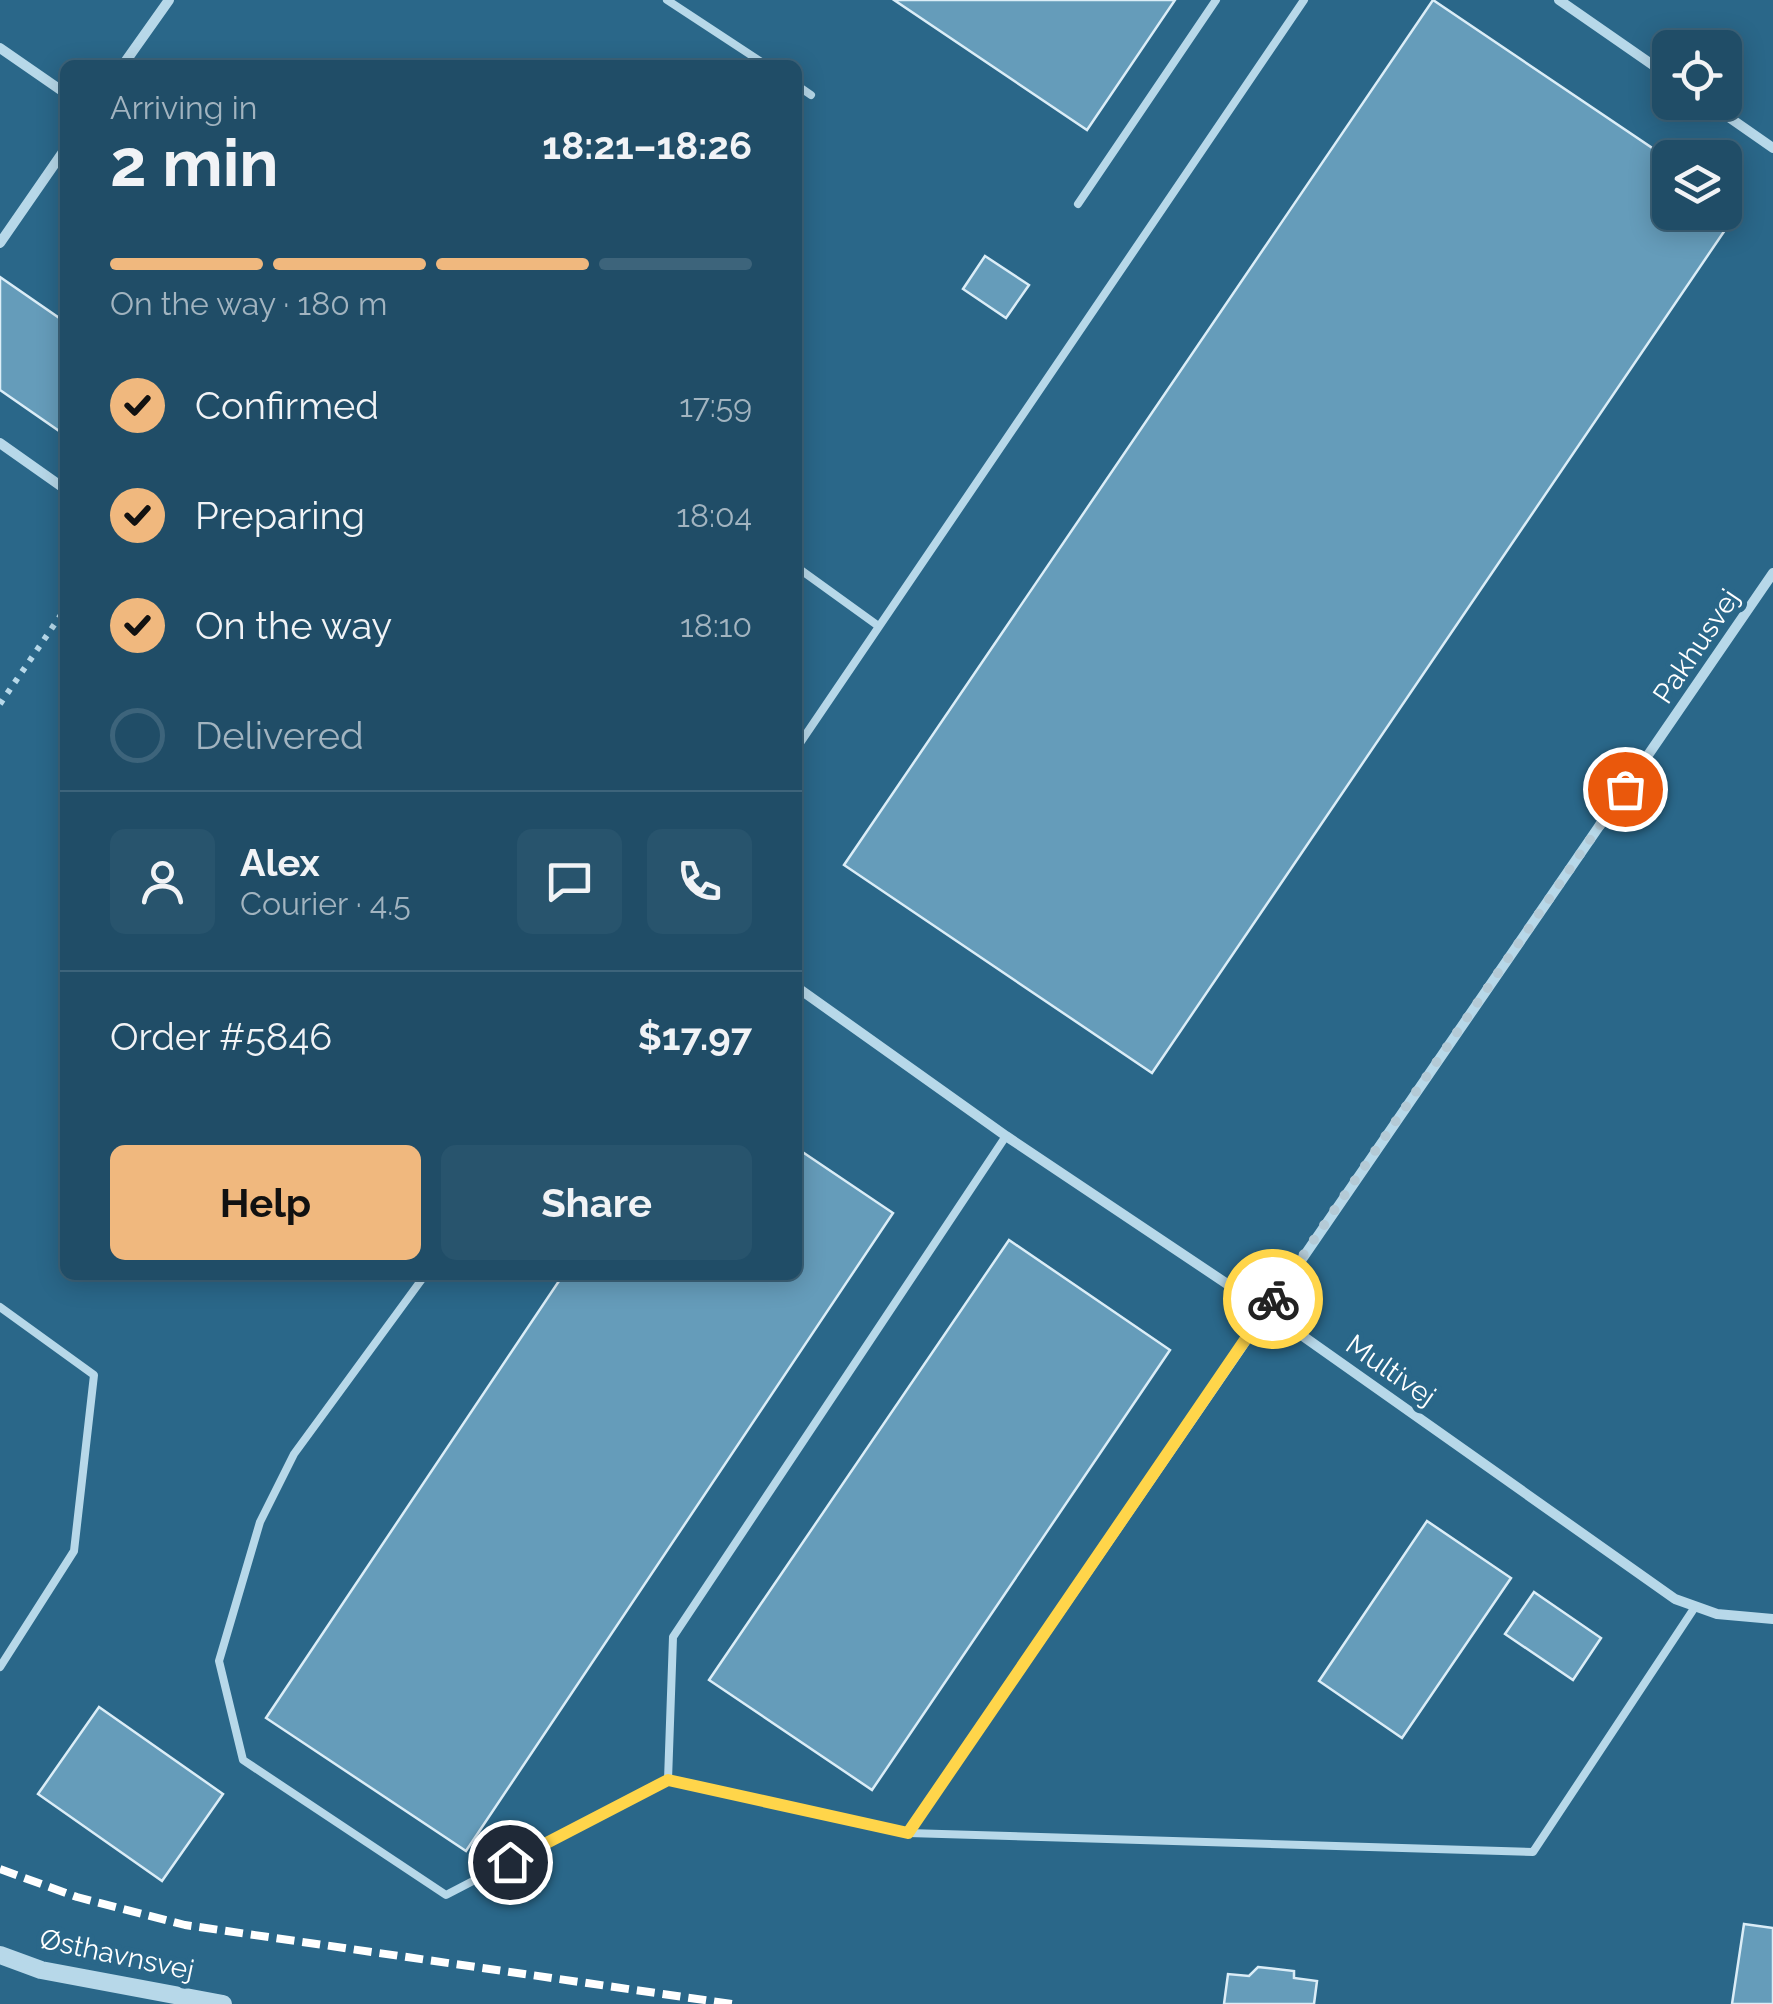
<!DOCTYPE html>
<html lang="en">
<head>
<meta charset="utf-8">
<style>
	body { margin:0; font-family:Raleway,sans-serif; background:#28546d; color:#f1f3f6; height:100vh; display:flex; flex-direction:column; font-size:38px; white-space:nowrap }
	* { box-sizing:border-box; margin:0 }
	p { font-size:32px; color:#a2b4c0 }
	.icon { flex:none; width:55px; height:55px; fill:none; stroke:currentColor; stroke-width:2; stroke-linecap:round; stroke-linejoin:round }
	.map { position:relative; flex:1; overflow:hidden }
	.drawer { position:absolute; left:60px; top:60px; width:742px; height:1220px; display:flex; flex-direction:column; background:#204d67; border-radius:15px; box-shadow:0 5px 25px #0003,0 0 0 2px #3d647b }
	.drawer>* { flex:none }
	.tools { position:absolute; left:1652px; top:30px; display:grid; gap:20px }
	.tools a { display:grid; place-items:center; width:90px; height:90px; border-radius:15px; background:#204d67; box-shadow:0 5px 25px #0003,0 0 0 2px #3d647b; font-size:50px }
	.pin { position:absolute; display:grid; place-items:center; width:85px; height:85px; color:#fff; margin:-42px; border:5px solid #fff; border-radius:50%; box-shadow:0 2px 10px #0007 }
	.courier { position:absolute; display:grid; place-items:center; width:100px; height:100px; margin:-50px; border:8px solid #ffd54a; border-radius:50%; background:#fff; color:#222; box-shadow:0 2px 12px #0007 }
	.overview em { font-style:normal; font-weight:700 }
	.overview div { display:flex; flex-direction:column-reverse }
	.overview { display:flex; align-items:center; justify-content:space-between; height:170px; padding:0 50px }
	h1 { font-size:65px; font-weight:700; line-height:75px }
	.bar { display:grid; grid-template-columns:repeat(4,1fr); gap:15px 10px; align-content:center; height:120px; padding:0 50px }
	.bar i { height:12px; border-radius:8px; background:#3d647b }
	.bar .on { background:#f0b87e }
	.bar p { grid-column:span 4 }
	.line { display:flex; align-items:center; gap:25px; padding:0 50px; border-top:2px solid #3d647b }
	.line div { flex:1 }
	.round { display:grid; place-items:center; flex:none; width:105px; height:105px; border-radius:15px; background:#28546d }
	ol { padding:0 50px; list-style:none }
	li { display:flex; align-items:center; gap:30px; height:110px }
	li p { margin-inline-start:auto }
	li .icon { padding:10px; border-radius:50%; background:#f0b87e; color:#111; stroke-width:4 }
	li:last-child { color:#a2b4c0 }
	li i { width:55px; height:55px; border:5px solid #3d647b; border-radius:50% }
	.action { display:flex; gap:20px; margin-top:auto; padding:20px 50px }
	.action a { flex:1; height:115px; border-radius:15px; background:#f0b87e; color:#111; font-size:40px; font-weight:700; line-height:115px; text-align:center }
	.action a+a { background:#28546d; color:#f1f3f6 }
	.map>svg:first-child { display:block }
	.building { fill:#659cba; stroke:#dbedf7; stroke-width:2.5 }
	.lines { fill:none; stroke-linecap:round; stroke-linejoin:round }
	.path { stroke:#b7d8e9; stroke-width:6; stroke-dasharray:5 8; stroke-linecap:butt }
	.service { stroke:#b7d8e9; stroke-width:8 }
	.minor { stroke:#b7d8e9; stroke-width:10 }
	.tertiary { stroke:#b7d8e9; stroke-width:18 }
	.rail { stroke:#fff; stroke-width:8; stroke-dasharray:18 8; stroke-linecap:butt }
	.done { stroke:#b4cad6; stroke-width:10; stroke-dasharray:0 18 }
	.route { stroke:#ffd54a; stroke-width:12 }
	.labels { text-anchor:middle; stroke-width:10; stroke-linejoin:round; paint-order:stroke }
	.street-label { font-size:28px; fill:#fff; stroke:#2a6789 }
</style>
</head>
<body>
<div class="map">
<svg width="1773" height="2004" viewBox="0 0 1773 2004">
	<rect width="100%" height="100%" fill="#2a6789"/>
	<g class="building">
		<path d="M 894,0 L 1175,0 L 1087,130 Z"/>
		<path d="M 1433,0 L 1670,160 L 1670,212 L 1725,212 L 1725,198 L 1740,208 L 1152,1073 L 844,865 Z"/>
		<path d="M 985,256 L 1029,285 L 1006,318 L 963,289 Z"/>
		<path d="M 0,277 L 65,322 L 65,435 L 0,390 Z"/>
		<path d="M 798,1149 L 893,1213 L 466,1851 L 266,1718 L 563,1275 L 798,1275 Z"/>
		<path d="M 1009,1240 L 1170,1350 L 872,1790 L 709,1680 Z"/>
		<path d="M 1427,1521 L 1511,1578 L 1402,1738 L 1319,1681 Z"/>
		<path d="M 1534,1592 L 1601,1638 L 1573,1680 L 1505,1634 Z"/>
		<path d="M 99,1707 L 223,1794 L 162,1881 L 38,1794 Z"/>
		<path d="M 1744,1924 L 1773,1928 L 1773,2004 L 1732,2004 Z"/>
		<path d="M 1258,1967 L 1294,1971 L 1294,1978 L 1317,1981 L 1314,2004 L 1224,2004 L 1228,1974 L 1249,1976 Z"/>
	</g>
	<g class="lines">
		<path class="path" d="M 0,704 L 65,609"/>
		<g class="service">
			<path d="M 667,0 L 766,65"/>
			<path d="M 798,86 L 811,95"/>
			<path d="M 1078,204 L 1216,0"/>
			<path d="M 798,568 L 877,625"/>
			<path d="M 798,746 L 1304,0"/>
			<path d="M 1006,1136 L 673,1637 L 668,1780 L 908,1833 L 1533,1852 L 1695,1607"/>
			<path d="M 425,1275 L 294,1454 L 260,1522 L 219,1661 L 243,1760 L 446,1895 L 668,1780"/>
			<path d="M 0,1307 L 94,1375 L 74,1551 L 0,1667"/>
		</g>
		<g class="minor">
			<path d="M 1559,0 L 1670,77"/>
			<path d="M 0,48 L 65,93"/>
			<path d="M 123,65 L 169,0"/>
			<path d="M 1707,102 L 1773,148"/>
			<path d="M 0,243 L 65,149"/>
			<path d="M 0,443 L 65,489"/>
			<path d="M 798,988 L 1006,1136 L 1266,1310 L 1675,1599 L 1717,1614 L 1773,1619"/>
			<path d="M 908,1833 L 1773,573"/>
		</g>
		<path class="tertiary" d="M 0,1955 L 41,1970 L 223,2004"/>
		<path class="rail" d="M 0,1869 L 77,1897 L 185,1925 L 732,2004"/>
	</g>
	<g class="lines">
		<path class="done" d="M 1273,1299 L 1625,789"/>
		<path class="route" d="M 510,1862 L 668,1780 L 908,1833 L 1273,1299"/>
	</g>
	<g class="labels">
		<g class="street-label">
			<text transform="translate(1696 646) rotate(-56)" y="10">Pakhusvej</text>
			<text transform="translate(1391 1370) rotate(35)" y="10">Multivej</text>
			<text transform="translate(117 1954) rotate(12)" y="10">Østhavnsvej</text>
		</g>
	</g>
</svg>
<div class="tools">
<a><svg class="icon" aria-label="locate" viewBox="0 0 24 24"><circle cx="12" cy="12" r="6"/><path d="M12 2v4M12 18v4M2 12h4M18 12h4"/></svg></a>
<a><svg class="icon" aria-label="layers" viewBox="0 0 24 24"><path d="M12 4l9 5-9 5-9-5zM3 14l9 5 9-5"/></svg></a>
</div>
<div class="pin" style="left:1625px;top:789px;background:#ea580c"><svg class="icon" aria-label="bag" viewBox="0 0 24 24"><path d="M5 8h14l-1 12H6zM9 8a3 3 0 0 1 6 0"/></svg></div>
<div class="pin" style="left:510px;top:1862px;background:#1f2937"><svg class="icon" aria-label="home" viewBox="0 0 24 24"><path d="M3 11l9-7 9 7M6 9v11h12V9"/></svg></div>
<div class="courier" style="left:1273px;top:1299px"><svg class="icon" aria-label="bike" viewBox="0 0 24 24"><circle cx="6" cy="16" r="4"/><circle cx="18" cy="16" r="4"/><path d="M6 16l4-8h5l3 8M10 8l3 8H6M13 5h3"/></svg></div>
<section class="drawer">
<div class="overview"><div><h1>2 min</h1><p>Arriving in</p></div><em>18:21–18:26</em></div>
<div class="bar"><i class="on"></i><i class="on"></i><i class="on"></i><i></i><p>On the way · 180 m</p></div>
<ol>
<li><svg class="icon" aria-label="check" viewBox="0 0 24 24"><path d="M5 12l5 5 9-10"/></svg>Confirmed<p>17:59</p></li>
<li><svg class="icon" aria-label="check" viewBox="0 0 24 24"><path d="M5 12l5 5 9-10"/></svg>Preparing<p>18:04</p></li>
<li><svg class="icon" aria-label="check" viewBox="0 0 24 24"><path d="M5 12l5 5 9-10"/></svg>On the way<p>18:10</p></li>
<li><i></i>Delivered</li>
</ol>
<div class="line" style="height:180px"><a class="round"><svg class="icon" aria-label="person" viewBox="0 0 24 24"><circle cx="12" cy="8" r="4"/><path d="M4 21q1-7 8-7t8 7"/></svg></a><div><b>Alex</b><p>Courier · 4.5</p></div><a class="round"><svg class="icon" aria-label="chat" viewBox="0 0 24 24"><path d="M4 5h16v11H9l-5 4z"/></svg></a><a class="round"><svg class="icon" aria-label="phone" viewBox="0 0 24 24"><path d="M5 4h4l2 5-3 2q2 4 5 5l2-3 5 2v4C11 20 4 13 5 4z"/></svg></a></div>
<div class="line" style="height:130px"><div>Order #5846</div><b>$17.97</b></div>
<div class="action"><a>Help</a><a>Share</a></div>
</section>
</div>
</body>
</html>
